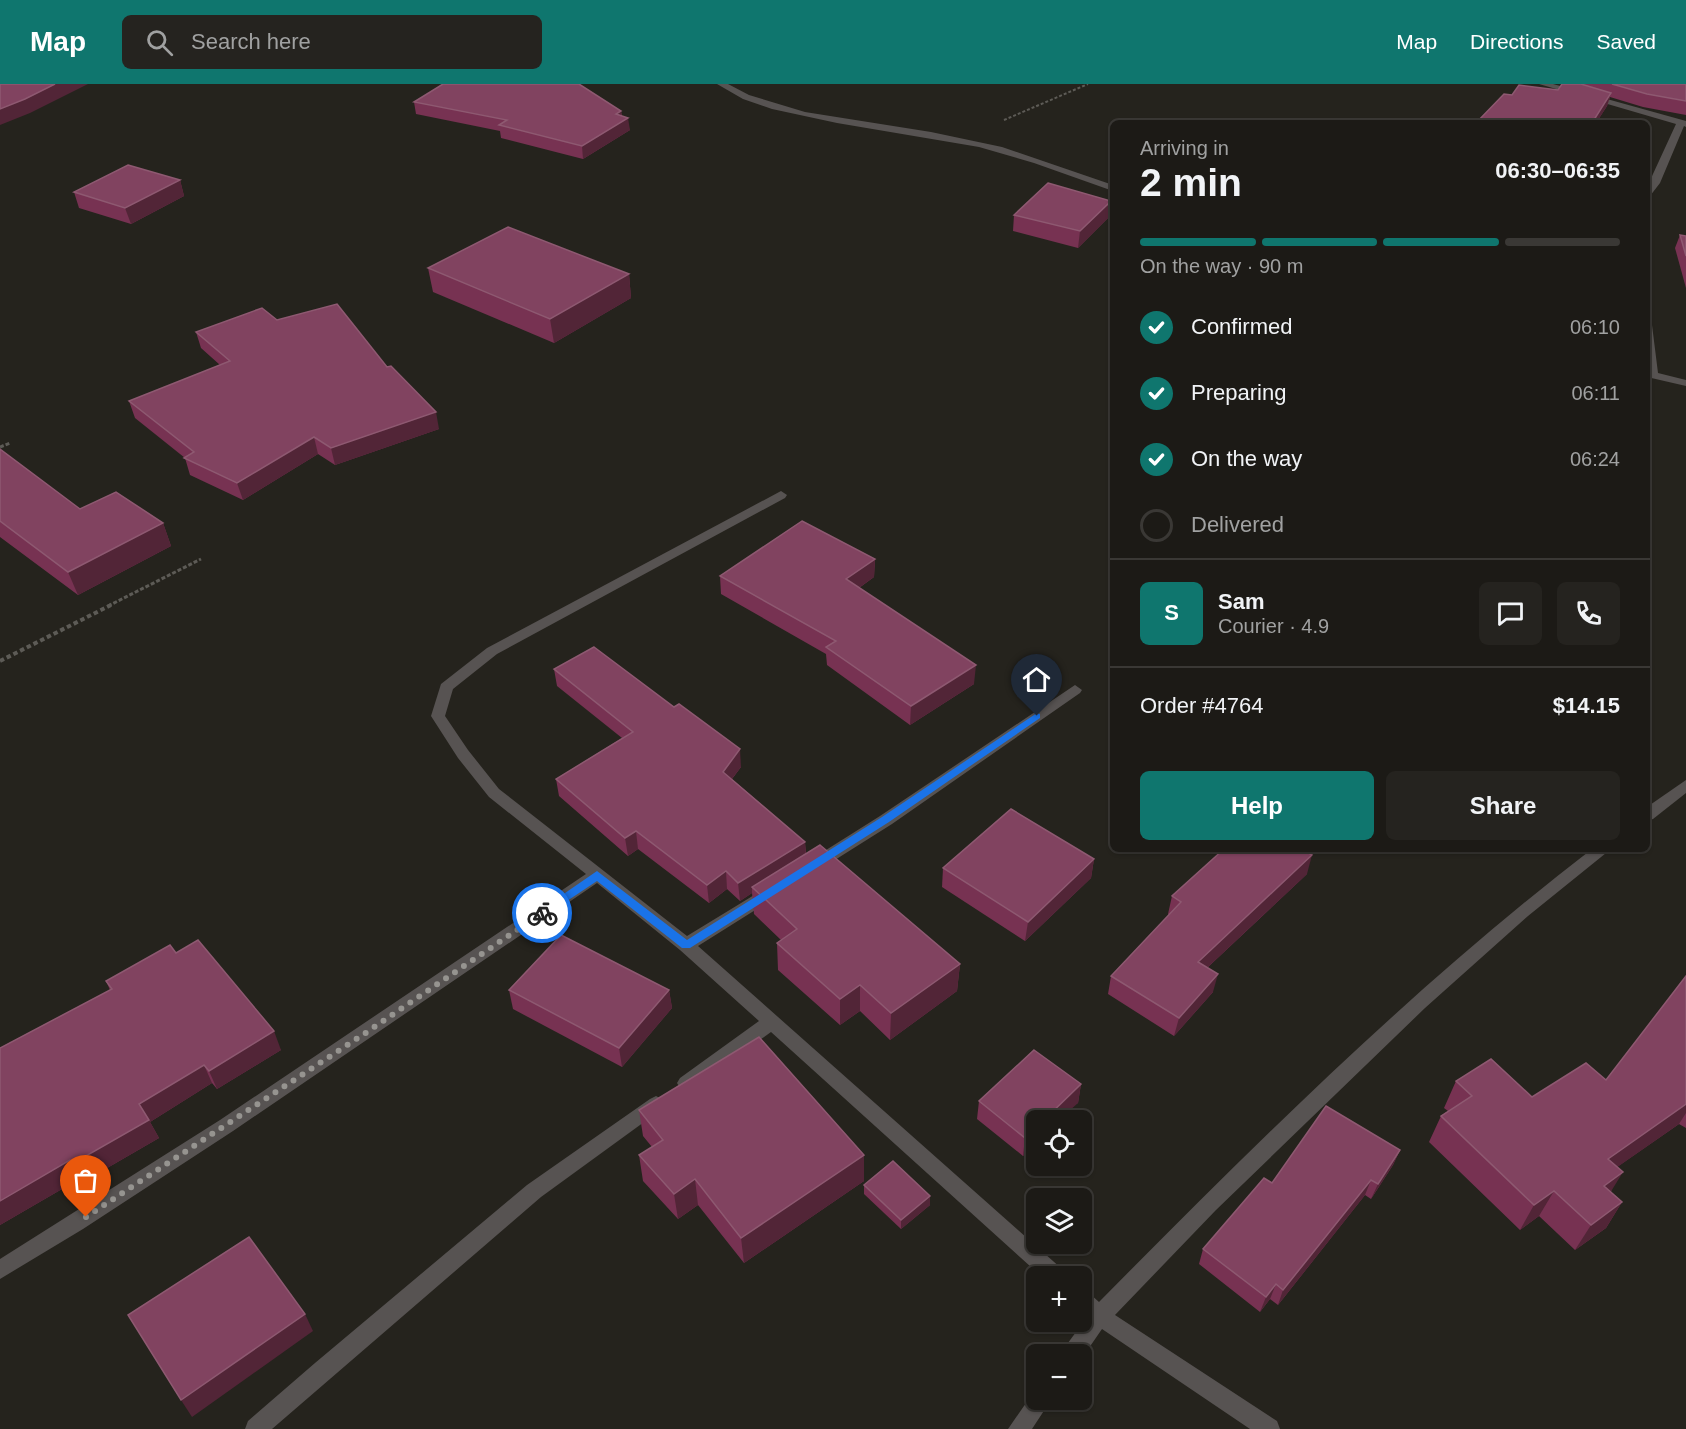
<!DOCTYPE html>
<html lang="en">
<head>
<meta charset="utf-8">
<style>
	body { margin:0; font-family:Arial,sans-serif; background:#25231f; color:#f1f3f6; height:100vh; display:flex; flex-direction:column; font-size:22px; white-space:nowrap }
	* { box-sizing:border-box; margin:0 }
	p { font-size:20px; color:#a0a1a1 }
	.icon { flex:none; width:33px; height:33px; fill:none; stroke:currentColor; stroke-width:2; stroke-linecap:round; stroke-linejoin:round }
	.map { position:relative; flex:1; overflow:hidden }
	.drawer { position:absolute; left:1110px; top:36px; width:540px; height:732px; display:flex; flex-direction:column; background:#1c1a16; border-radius:9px; box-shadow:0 2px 4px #0004,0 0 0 2px #3a3835 }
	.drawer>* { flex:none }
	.controls { position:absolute; left:1026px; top:1026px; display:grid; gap:12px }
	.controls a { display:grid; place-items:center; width:66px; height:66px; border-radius:9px; background:#1c1a16; box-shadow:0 2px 4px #0004,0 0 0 2px #3a3835; font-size:30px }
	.pin { position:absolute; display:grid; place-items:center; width:51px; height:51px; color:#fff; margin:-62px -26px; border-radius:50% 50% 50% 0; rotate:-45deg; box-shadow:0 0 6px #0007 }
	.pin .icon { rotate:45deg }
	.courier { position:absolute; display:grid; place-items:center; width:60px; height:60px; margin:-30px; border:4px solid #1a73e8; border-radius:50%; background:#fff; color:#222; box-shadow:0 2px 8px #0007 }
	.head em { font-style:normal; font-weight:800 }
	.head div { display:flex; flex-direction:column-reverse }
	.head { display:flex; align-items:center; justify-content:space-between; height:102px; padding:0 30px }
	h1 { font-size:39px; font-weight:800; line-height:45px }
	.bar { display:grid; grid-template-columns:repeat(4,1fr); gap:9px 6px; align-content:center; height:72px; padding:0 30px }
	.bar i { height:8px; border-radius:4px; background:#3a3835 }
	.bar .active { background:#0f766e }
	.bar p { grid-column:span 4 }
	.line { display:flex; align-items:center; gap:15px; padding:0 30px; border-top:2px solid #3a3835 }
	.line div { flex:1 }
	.round { display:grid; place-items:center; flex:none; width:63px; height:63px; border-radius:9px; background:#25231f }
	ol { padding:0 30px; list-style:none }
	li { display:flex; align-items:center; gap:18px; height:66px }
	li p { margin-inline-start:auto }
	li .icon { padding:6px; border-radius:50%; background:#0f766e; color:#fff; stroke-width:4 }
	li:last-child { color:#a0a1a1 }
	li i { width:33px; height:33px; border:3px solid #3a3835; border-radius:50% }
	.action { display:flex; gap:12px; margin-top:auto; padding:12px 30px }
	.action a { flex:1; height:69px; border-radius:9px; background:#0f766e; color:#fff; font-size:24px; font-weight:800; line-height:69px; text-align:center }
	.action a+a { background:#25231f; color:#f1f3f6 }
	header { display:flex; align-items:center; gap:36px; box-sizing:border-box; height:84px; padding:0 30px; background:#0f766e; color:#fff }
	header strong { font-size:28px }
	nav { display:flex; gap:33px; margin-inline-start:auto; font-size:21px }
	.search { width:420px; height:54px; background:#25231f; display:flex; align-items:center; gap:15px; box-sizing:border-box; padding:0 21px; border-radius:9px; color:#a0a1a1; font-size:22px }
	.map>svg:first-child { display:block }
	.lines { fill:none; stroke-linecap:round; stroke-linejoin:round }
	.path-far2 { stroke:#5d5b56; stroke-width:2; stroke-dasharray:3 2; stroke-linecap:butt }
	.path-far1 { stroke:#5d5b56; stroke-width:3; stroke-dasharray:4 2; stroke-linecap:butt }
	.path { stroke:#5d5b56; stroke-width:4; stroke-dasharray:4.5 3; stroke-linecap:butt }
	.minor { fill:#575352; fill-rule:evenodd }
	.wall { fill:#773252 }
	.shaded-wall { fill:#522537 }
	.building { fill:#814360; stroke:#8e5971; stroke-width:1.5 }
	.route { fill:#1a73e8 }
	.done { stroke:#969490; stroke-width:6; stroke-dasharray:0 10.8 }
</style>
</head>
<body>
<header>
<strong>Map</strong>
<div class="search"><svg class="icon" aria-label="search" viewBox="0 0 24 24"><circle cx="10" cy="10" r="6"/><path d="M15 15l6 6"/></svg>Search here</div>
<nav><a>Map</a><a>Directions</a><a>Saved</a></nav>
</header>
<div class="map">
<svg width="1686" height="1345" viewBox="0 0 1686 1345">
	<rect width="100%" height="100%" fill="#25231d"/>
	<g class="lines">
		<path class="path-far2" d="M 1004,36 L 1088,0"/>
		<g class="path-far1">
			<path d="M 0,363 L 10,359"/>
			<path d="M 108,522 L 201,475"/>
		</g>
		<path class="path" d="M 0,577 L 111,521"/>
		<g class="minor">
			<path d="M 717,0 L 728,0 L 749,11 L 805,28 L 931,48 L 1002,63 L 1113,101 L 1113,107 L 1034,79 L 979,63 L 837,39 L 772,25 L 743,15 Z"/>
			<path d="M 1539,0 L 1553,0 L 1686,37 L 1686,43 L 1684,42 L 1660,99 L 1650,112 L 1647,113 L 1647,103 L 1676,40 Z"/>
			<path d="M 1647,238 L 1652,241 L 1658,289 L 1686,296 L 1686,302 L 1647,293 Z"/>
			<path d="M 781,407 L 787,411 L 785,414 L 497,570 L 453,605 L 445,632 L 468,666 L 499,705 L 687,852 L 764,805 L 770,803 L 776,805 L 778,809 L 776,813 L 698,862 L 1062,1185 L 1065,1192 L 1041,1192 L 771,948 L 692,1004 L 686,1007 L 680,1004 L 677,999 L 680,994 L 759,937 L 680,866 L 597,799 L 233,1047 L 83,1145 L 0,1195 L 0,1175 L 220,1036 L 586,790 L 489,713 L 458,674 L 431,632 L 441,600 L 487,564 Z"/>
			<path d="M 1075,601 L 1082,606 L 1080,609 L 892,740 L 819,786 L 807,786 L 805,782 L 807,778 L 880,732 Z"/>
			<path d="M 1686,696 L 1686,709 L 1653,735 L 1647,737 L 1647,723 Z"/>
			<path d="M 1592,765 L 1611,765 L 1528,832 L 1425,924 L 1216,1126 L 1115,1231 L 1277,1337 L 1280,1345 L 1250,1345 L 1102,1245 L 1082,1274 L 1082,1270 L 1062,1270 L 1065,1263 L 1087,1233 L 1082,1229 L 1082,1207 L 1089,1209 L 1099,1218 C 1256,1059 1415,901 1592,765 Z"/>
			<path d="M 656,1012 L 662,1015 L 665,1020 L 662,1025 L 541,1113 L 272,1345 L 245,1345 L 248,1337 L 315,1279 L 527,1101 L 650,1015 Z"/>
			<path d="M 1036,1307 L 1036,1316 L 1051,1316 L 1032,1345 L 1008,1345 L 1033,1309 Z"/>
		</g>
	</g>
	<g class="wall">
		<path d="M 1562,0 L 1686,0 L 1686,31 L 1643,23 L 1610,13 L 1607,22 L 1596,39 L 1476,39 L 1558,6 Z"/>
		<path d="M 414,18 L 621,27 L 622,32 L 630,46 L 583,75 L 501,54 L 500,47 L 416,30 Z"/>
		<path d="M 180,96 L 184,112 L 131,140 L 79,124 L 74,108 Z"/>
		<path d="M 1111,117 L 1109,133 L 1078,164 L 1013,147 L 1014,131 Z"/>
		<path d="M 1680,151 L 1686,152 L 1686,204 L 1675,164 Z"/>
		<path d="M 428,184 L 629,190 L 631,214 L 554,259 L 433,208 Z"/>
		<path d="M 277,236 L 387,283 L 439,345 L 335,381 L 318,370 L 243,416 L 190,391 L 185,374 L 135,334 L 129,317 L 220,281 L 201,264 L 196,248 Z"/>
		<path d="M 0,365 L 80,425 L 163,439 L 171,462 L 78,511 L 0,453 Z"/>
		<path d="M 875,475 L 874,493 L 859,504 L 974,600 L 910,641 L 827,581 L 826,570 L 721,510 L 720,492 Z"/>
		<path d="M 554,585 L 741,683 L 732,695 L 805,758 L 806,770 L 960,880 L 957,907 L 890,956 L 860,927 L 840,941 L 778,886 L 777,859 L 781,856 L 754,830 L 752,809 L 740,817 L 727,805 L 709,819 L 638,765 L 628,772 L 559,712 L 556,695 L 622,654 L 557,602 Z"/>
		<path d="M 1094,775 L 1091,794 L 1025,857 L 942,803 L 943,784 Z"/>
		<path d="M 1307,790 L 1207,884 L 1213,908 L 1174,952 L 1108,910 L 1111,892 L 1169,831 L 1168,830 L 1172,812 Z"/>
		<path d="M 176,869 L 281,966 L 217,1005 L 212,999 L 150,1038 L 159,1054 L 83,1098 L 81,1094 L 0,1141 L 0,964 L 110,906 L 106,897 Z"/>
		<path d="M 1686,892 L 1686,1044 L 1679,1040 L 1617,1083 L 1611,1108 L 1622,1118 L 1606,1144 L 1575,1166 L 1539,1132 L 1520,1146 L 1429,1058 L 1441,1032 L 1448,1027 L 1444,1024 L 1456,997 L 1532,1013 L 1606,996 Z"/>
		<path d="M 509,906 L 669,906 L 672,924 L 622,983 L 513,925 Z"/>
		<path d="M 1081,1000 L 1078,1019 L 1036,1036 L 1036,1059 L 1023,1072 L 977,1035 L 979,1017 Z"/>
		<path d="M 639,1026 L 864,1097 L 744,1179 L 698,1121 L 678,1135 L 643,1097 L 639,1071 L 652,1063 L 643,1052 Z"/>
		<path d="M 1400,1066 L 1393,1081 L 1371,1115 L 1365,1111 L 1278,1221 L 1270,1215 L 1260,1228 L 1199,1180 L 1203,1165 L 1272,1099 Z"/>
		<path d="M 864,1101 L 930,1121 L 901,1145 L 864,1110 Z"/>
	</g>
	<g class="shaded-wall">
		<path d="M 55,0 L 88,0 L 30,29 L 0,41 L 0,25 Z"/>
		<path d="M 1611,9 L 1607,22 L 1596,39 L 1592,39 Z"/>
		<path d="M 621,27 L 622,37 L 628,34 L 630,46 L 583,75 L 582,62 L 616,30 Z"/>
		<path d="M 180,96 L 184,112 L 131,140 L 125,124 Z"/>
		<path d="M 1111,117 L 1109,133 L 1078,164 L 1080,147 Z"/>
		<path d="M 629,190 L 631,214 L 554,259 L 550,235 Z"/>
		<path d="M 436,328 L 439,345 L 335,381 L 331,364 Z"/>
		<path d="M 314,353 L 318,370 L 243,416 L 237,399 Z"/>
		<path d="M 163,439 L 171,462 L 78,511 L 68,488 Z"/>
		<path d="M 875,475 L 874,493 L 846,513 L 846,495 Z"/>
		<path d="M 976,581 L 974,600 L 910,641 L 911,622 Z"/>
		<path d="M 740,665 L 741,683 L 724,705 L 723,688 Z"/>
		<path d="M 636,747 L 638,765 L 628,772 L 625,754 Z"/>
		<path d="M 805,758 L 806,776 L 752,803 L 752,809 L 740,817 L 738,799 Z"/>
		<path d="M 1312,771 L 1307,790 L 1193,897 L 1198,878 Z"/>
		<path d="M 1094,775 L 1091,794 L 1025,857 L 1028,838 Z"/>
		<path d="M 726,787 L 727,805 L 709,819 L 707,801 Z"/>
		<path d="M 960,880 L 957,907 L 890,956 L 891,929 Z"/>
		<path d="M 1218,890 L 1213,908 L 1174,952 L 1179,934 Z"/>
		<path d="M 860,901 L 860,927 L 840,941 L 840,915 Z"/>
		<path d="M 669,906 L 672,924 L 622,983 L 619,964 Z"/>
		<path d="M 274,947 L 281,966 L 217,1005 L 209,987 Z"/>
		<path d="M 204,981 L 212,999 L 150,1038 L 159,1054 L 83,1098 L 81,1094 L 0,1141 L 0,1117 L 70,1076 L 139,1020 Z"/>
		<path d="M 1081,1000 L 1078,1019 L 1059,1036 L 1044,1036 Z"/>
		<path d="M 1686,1020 L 1686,1029 L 1679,1040 L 1593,1100 L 1608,1075 Z"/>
		<path d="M 1036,1043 L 1036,1059 L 1023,1072 L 1025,1054 Z"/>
		<path d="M 1400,1066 L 1393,1081 L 1371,1115 L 1378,1100 Z"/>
		<path d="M 864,1071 L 864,1097 L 744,1179 L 741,1154 Z"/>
		<path d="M 1623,1088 L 1607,1114 L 1604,1102 Z"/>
		<path d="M 695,1095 L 698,1121 L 678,1135 L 674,1110 Z"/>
		<path d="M 1371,1096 L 1365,1111 L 1278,1221 L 1283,1206 Z"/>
		<path d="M 1554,1107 L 1539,1132 L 1520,1146 L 1534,1121 Z"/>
		<path d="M 930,1112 L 930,1121 L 901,1145 L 901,1136 Z"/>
		<path d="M 1622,1118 L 1606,1144 L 1575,1166 L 1591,1141 Z"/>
		<path d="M 1276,1200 L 1270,1215 L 1260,1228 L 1266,1213 Z"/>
		<path d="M 305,1230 L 313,1247 L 192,1333 L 181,1316 Z"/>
	</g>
	<g class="building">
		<path d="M 0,0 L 55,0 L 25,15 L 0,25 Z"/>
		<path d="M 443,0 L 579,0 L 621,27 L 616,30 L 628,34 L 582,62 L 499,41 L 507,36 L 414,18 Z"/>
		<path d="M 1562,0 L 1581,0 L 1611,9 L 1592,39 L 1476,39 L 1504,10 L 1512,11 L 1519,1 L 1558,6 Z"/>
		<path d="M 1612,0 L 1686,0 L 1686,17 L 1647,10 Z"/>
		<path d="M 128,81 L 180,96 L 125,124 L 74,108 Z"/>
		<path d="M 1048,99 L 1111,117 L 1080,147 L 1014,131 Z"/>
		<path d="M 508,143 L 629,190 L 550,235 L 428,184 Z"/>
		<path d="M 1680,151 L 1686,152 L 1686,172 Z"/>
		<path d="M 337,220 L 387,283 L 391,282 L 436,328 L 331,364 L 314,353 L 237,399 L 184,374 L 194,368 L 129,317 L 230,277 L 196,248 L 262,224 L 277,236 Z"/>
		<path d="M 0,365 L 80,425 L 116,408 L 163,439 L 68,488 L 0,437 Z"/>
		<path d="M 802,437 L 875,475 L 846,495 L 976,581 L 911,622 L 826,563 L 836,557 L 720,492 Z"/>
		<path d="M 594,563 L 674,623 L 679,620 L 740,665 L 723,688 L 805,758 L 738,799 L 726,787 L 707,801 L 636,747 L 625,754 L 556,695 L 633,648 L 554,585 Z"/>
		<path d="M 1011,725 L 1094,775 L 1028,838 L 943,784 Z"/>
		<path d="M 820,761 L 960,880 L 891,929 L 860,901 L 840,915 L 777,859 L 797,845 L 752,803 Z"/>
		<path d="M 1224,765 L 1302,765 L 1312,771 L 1198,878 L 1218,890 L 1179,934 L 1111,892 L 1181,818 L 1172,812 Z"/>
		<path d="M 561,851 L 669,906 L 619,964 L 509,906 Z"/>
		<path d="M 198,856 L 274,947 L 209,987 L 204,981 L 139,1020 L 149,1036 L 72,1080 L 70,1076 L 0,1117 L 0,964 L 112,905 L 106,897 L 170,861 L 176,869 Z"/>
		<path d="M 1686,892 L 1686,1020 L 1608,1075 L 1623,1088 L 1604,1102 L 1622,1118 L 1591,1141 L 1554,1107 L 1534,1121 L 1441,1032 L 1472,1012 L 1456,997 L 1491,975 L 1532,1013 L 1586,979 L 1606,996 Z"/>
		<path d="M 759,953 L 864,1071 L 741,1154 L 695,1095 L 674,1110 L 639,1071 L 663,1056 L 639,1026 Z"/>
		<path d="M 1034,966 L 1081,1000 L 1044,1036 L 1036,1036 L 1036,1043 L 1025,1054 L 979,1017 Z"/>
		<path d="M 1326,1022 L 1400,1066 L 1378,1100 L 1371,1096 L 1283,1206 L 1276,1200 L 1266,1213 L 1203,1165 L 1264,1094 L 1272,1099 Z"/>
		<path d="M 893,1077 L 930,1112 L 901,1136 L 864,1101 Z"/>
		<path d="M 249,1153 L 305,1230 L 181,1316 L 128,1231 Z"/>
	</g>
	<path class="route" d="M 1037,629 L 1040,630 L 1040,634 L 889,738 L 690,864 L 682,864 L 597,797 L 546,831 L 542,833 L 536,829 L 597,787 L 687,856 L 882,733 Z"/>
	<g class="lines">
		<path class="done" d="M 86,1133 L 364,950 L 542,829"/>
	</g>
</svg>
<div class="controls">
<a><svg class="icon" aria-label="locate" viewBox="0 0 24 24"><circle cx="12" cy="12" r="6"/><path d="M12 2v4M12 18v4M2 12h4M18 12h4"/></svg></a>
<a><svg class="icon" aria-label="layers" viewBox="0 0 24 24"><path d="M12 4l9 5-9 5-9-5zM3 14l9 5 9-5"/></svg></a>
<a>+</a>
<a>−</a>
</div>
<div class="pin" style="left:86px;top:1133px;background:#ea580c"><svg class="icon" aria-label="bag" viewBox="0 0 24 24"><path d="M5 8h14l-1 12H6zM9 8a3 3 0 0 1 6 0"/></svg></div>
<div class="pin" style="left:1037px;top:632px;background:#1f2937"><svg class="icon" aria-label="home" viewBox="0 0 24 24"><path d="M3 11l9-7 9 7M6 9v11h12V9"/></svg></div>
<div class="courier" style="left:542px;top:829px"><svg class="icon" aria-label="bike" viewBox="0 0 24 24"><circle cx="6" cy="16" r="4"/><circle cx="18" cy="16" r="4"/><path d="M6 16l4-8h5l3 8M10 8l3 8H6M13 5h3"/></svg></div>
<section class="drawer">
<div class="head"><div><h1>2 min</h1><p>Arriving in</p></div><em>06:30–06:35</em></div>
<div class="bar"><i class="active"></i><i class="active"></i><i class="active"></i><i></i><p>On the way · 90 m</p></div>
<ol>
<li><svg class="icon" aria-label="check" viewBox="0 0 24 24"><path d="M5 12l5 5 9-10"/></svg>Confirmed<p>06:10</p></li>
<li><svg class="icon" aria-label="check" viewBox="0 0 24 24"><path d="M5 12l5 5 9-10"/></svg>Preparing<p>06:11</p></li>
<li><svg class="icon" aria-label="check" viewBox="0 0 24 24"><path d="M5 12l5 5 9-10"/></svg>On the way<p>06:24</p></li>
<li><i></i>Delivered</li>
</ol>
<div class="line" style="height:108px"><b class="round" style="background:#0f766e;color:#fff">S</b><div><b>Sam</b><p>Courier · 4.9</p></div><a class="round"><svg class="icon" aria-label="chat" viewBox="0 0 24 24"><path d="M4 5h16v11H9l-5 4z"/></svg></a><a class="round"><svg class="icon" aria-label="phone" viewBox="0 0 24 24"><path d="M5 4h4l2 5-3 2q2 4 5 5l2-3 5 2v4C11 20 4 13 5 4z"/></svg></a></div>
<div class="line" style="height:78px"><div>Order #4764</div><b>$14.15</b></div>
<div class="action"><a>Help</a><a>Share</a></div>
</section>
</div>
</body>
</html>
